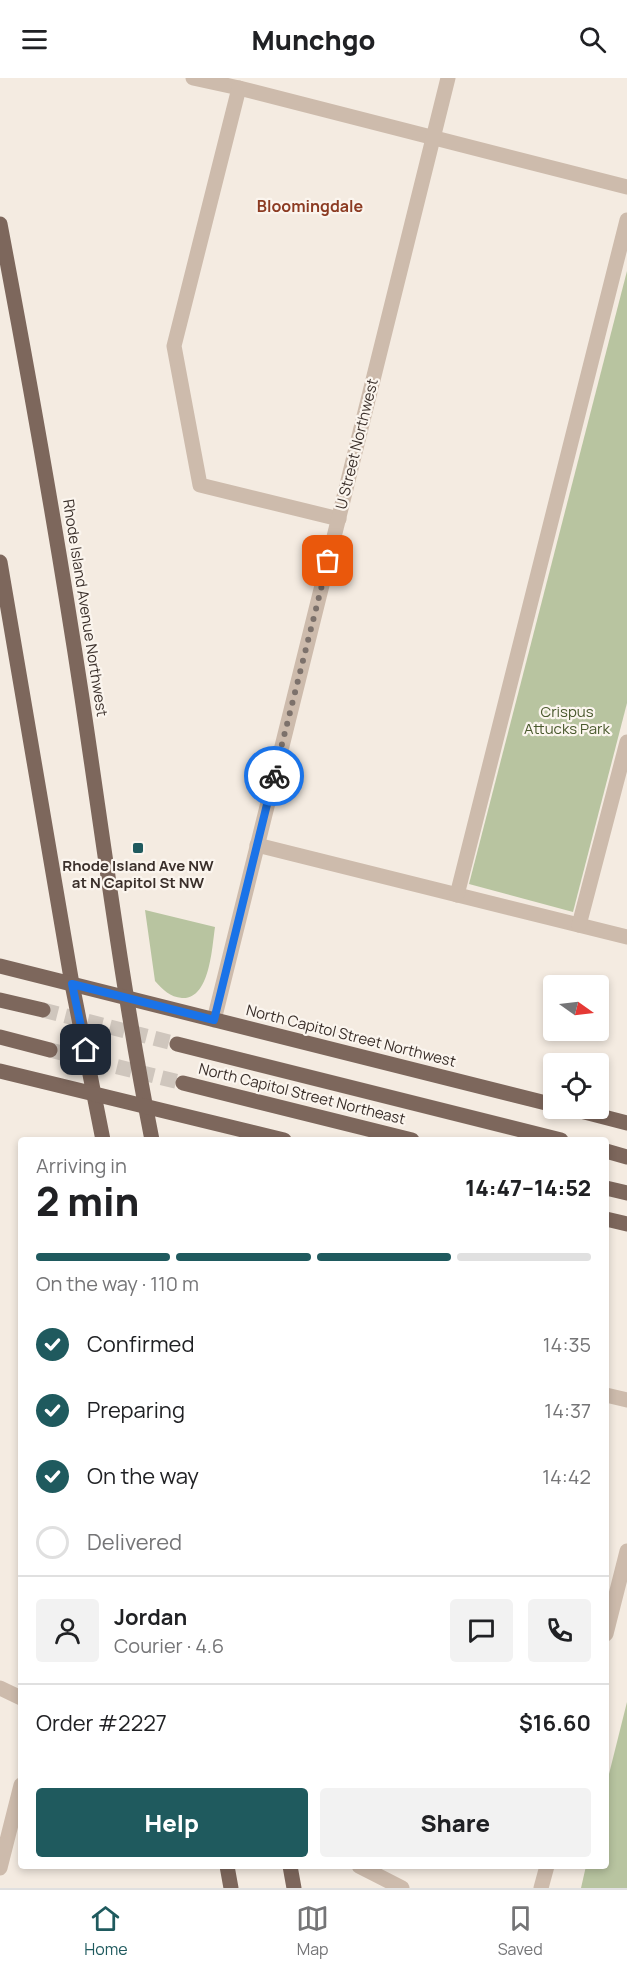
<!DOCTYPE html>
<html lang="en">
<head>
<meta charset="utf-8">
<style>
	body { margin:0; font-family:Manrope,sans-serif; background:#f2f2f2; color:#202124; height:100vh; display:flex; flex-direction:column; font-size:22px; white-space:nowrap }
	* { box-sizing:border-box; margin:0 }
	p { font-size:20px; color:#757577 }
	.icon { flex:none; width:33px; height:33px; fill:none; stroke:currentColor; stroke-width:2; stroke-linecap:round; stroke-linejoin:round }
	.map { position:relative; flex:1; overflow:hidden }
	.sheet { position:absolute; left:18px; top:1059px; width:591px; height:732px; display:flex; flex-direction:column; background:#fff; border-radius:6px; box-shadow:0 3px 9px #0003 }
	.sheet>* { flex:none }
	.needle { width:39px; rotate:104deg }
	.tools { position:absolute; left:543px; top:897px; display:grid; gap:12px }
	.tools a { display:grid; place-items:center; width:66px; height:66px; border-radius:6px; background:#fff; box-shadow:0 3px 9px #0003; font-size:30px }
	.pin { position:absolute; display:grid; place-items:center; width:51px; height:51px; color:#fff; margin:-26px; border-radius:12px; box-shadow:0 3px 9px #0006 }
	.courier { position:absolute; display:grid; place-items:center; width:60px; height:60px; margin:-30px; border:4px solid #1a73e8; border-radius:50%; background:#fff; color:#222; box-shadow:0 2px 8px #0007 }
	.summary em { font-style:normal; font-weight:800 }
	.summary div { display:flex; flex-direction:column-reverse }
	.summary { display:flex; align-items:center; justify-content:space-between; height:102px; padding:0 18px }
	h1 { font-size:39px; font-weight:800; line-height:45px }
	.bar { display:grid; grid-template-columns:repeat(4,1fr); gap:9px 6px; align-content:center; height:72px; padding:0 18px }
	.bar i { height:8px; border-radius:4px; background:#e0e0e0 }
	.bar .active { background:#1f5a5e }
	.bar p { grid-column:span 4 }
	.line { display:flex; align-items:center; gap:15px; padding:0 18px; border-top:2px solid #e0e0e0 }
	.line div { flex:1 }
	.round { display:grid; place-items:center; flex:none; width:63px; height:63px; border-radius:6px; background:#f2f2f2 }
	ol { padding:0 18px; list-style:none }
	li { display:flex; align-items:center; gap:18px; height:66px }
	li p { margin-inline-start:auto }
	li .icon { padding:6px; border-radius:50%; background:#1f5a5e; color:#fff; stroke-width:4 }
	li:last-child { color:#757577 }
	li i { width:33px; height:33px; border:3px solid #e0e0e0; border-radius:50% }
	.action { display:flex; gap:12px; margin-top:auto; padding:12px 18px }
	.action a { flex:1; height:69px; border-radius:6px; background:#1f5a5e; color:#fff; font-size:24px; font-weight:800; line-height:69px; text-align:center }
	.action a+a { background:#f2f2f2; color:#202124 }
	header { display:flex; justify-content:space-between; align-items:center; height:78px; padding:0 18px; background:#fff; font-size:27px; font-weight:800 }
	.menu { display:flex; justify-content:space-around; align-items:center; height:84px; border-top:2px solid #e0e0e0; background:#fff; font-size:16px; color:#757577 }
	.menu a { display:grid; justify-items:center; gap:3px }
	.menu .active { color:#1f5a5e }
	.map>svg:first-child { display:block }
	.green { fill:#b8c4a0 }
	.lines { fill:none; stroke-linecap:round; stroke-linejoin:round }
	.major-tunnel { stroke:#cfc6bd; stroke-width:15; stroke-dasharray:15 8; stroke-linecap:butt }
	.minor { stroke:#cdbbac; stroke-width:15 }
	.major { stroke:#7d675c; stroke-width:15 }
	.done { stroke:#7c716b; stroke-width:6; stroke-dasharray:0 10.8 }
	.route { stroke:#1a73e8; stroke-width:8 }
	.poi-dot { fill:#1f5a5e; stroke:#fbf5ee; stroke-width:2 }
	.labels { text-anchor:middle; stroke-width:4.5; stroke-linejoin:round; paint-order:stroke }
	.street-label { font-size:15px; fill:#3b302b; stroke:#fbf5ee }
	.park-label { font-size:15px; fill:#4a5a2e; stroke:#fbf5ee }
	.poi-label { font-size:15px; font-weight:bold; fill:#3b302b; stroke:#fbf5ee }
	.neighbourhood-label { font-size:16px; font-weight:bold; fill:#8c3b22; stroke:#fbf5ee }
</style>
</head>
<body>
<header><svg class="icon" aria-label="menu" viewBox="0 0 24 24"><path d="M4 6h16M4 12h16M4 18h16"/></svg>Munchgo<svg class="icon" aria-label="search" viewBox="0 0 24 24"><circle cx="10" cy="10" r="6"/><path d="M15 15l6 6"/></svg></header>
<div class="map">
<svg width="627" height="1810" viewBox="0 0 627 1810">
	<rect width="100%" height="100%" fill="#f4ebe1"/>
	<g class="green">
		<path d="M 627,193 L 627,625 L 573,834 L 469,806 Z"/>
		<path d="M 145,832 L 215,849 C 212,869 210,922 182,920 C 170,919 163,912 155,903 Z"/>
		<path d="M 627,1624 L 627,1810 L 581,1810 L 586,1788 L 606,1788 L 606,1708 Z"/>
	</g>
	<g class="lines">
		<g class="major-tunnel">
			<path d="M 43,932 L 177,966"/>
			<path d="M 50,972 L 183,1005"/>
		</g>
		<g class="minor">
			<path d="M 193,0 L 239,10 L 627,109"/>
			<path d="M 239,10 L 174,268 L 200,407 L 339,441"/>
			<path d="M 257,767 L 627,859"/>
			<path d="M 457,817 L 627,142"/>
			<path d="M 579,847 L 627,664"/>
			<path d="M 214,942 L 448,0"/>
			<path d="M 606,1317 L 627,1322"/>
			<path d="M 606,1556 L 627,1473"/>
			<path d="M 0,1610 L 21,1620"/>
			<path d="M 359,1788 L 402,1810"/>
			<path d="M 0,1790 L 21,1707"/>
			<path d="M 541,1810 L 547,1788"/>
		</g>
		<g class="major">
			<path d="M 0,146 C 30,304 58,462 82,620 C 104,767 123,916 152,1062"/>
			<path d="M 0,484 L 72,906 L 103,1062"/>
			<path d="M 0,888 L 554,1027"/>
			<path d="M 0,922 L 43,932"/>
			<path d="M 0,959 L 50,972"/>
			<path d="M 177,966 L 561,1062"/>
			<path d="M 0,993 L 284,1062"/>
			<path d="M 183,1005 L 412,1062"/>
			<path d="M 569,1030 L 627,1045"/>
			<path d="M 606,1073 L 627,1079"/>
			<path d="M 606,1110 L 627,1115"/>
			<path d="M 606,1141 L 627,1146"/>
			<path d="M 227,1788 L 231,1810"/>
			<path d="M 290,1788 L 294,1810"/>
		</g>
	</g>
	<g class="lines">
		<path class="done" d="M 274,698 L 328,483"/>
		<path class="route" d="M 86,972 L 72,906 L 214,942 L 274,698"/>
	</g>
	<rect class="poi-dot" x="132" y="764" width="12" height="12" rx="3"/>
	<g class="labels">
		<g class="street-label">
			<text transform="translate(357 366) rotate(-76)" y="5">U Street Northwest</text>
			<text transform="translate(85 530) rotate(81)" y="5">Rhode Island Avenue Northwest</text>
			<text transform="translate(351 958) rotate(14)" y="5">North Capitol Street Northwest</text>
			<text transform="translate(302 1016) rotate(14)" y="5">North Capitol Street Northeast</text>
		</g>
		<g class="park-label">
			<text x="567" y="639">Crispus<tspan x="567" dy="17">Attucks Park</tspan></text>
		</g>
		<g class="poi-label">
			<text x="138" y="793">Rhode Island Ave NW<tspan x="138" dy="17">at N Capitol St NW</tspan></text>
		</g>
		<g class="neighbourhood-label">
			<text x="310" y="134">Bloomingdale</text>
		</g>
	</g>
</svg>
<div class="tools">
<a><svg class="needle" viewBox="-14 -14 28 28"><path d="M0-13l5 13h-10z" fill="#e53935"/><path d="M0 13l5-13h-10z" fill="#757577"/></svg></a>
<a><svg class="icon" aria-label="locate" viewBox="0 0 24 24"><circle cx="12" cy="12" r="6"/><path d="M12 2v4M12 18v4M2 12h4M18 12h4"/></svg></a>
</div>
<div class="pin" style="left:328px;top:483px;background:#ea580c"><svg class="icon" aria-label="bag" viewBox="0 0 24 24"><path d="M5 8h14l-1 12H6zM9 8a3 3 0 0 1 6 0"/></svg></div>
<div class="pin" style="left:86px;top:972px;background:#1f2937"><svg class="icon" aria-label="home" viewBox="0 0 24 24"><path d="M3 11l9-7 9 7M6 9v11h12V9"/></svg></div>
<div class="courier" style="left:274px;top:698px"><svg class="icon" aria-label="bike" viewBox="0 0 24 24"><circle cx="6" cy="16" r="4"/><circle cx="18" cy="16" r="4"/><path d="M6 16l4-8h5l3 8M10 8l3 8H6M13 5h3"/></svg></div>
<section class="sheet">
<div class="summary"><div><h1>2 min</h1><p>Arriving in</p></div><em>14:47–14:52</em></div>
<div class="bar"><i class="active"></i><i class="active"></i><i class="active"></i><i></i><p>On the way · 110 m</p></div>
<ol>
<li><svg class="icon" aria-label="check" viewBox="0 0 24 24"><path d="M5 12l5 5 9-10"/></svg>Confirmed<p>14:35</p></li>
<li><svg class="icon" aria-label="check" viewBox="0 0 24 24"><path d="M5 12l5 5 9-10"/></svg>Preparing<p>14:37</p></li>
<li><svg class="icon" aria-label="check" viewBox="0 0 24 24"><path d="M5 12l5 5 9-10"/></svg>On the way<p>14:42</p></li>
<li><i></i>Delivered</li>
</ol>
<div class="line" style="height:108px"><a class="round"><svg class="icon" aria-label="person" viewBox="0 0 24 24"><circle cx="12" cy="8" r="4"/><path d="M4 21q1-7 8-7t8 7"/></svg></a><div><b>Jordan</b><p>Courier · 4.6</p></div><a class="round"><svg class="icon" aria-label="chat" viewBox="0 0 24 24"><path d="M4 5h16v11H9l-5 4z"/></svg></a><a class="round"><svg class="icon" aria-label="phone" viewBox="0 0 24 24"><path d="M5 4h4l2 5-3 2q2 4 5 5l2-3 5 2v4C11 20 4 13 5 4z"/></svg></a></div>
<div class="line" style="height:78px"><div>Order #2227</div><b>$16.60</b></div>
<div class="action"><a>Help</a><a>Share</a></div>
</section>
</div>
<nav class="menu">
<a class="active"><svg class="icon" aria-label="home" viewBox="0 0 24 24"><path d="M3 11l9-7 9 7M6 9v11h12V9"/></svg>Home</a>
<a><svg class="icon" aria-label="map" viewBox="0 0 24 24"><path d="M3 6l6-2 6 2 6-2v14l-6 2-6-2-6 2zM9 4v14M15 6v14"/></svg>Map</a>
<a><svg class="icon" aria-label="saved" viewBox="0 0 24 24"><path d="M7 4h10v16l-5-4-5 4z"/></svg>Saved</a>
</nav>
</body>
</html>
